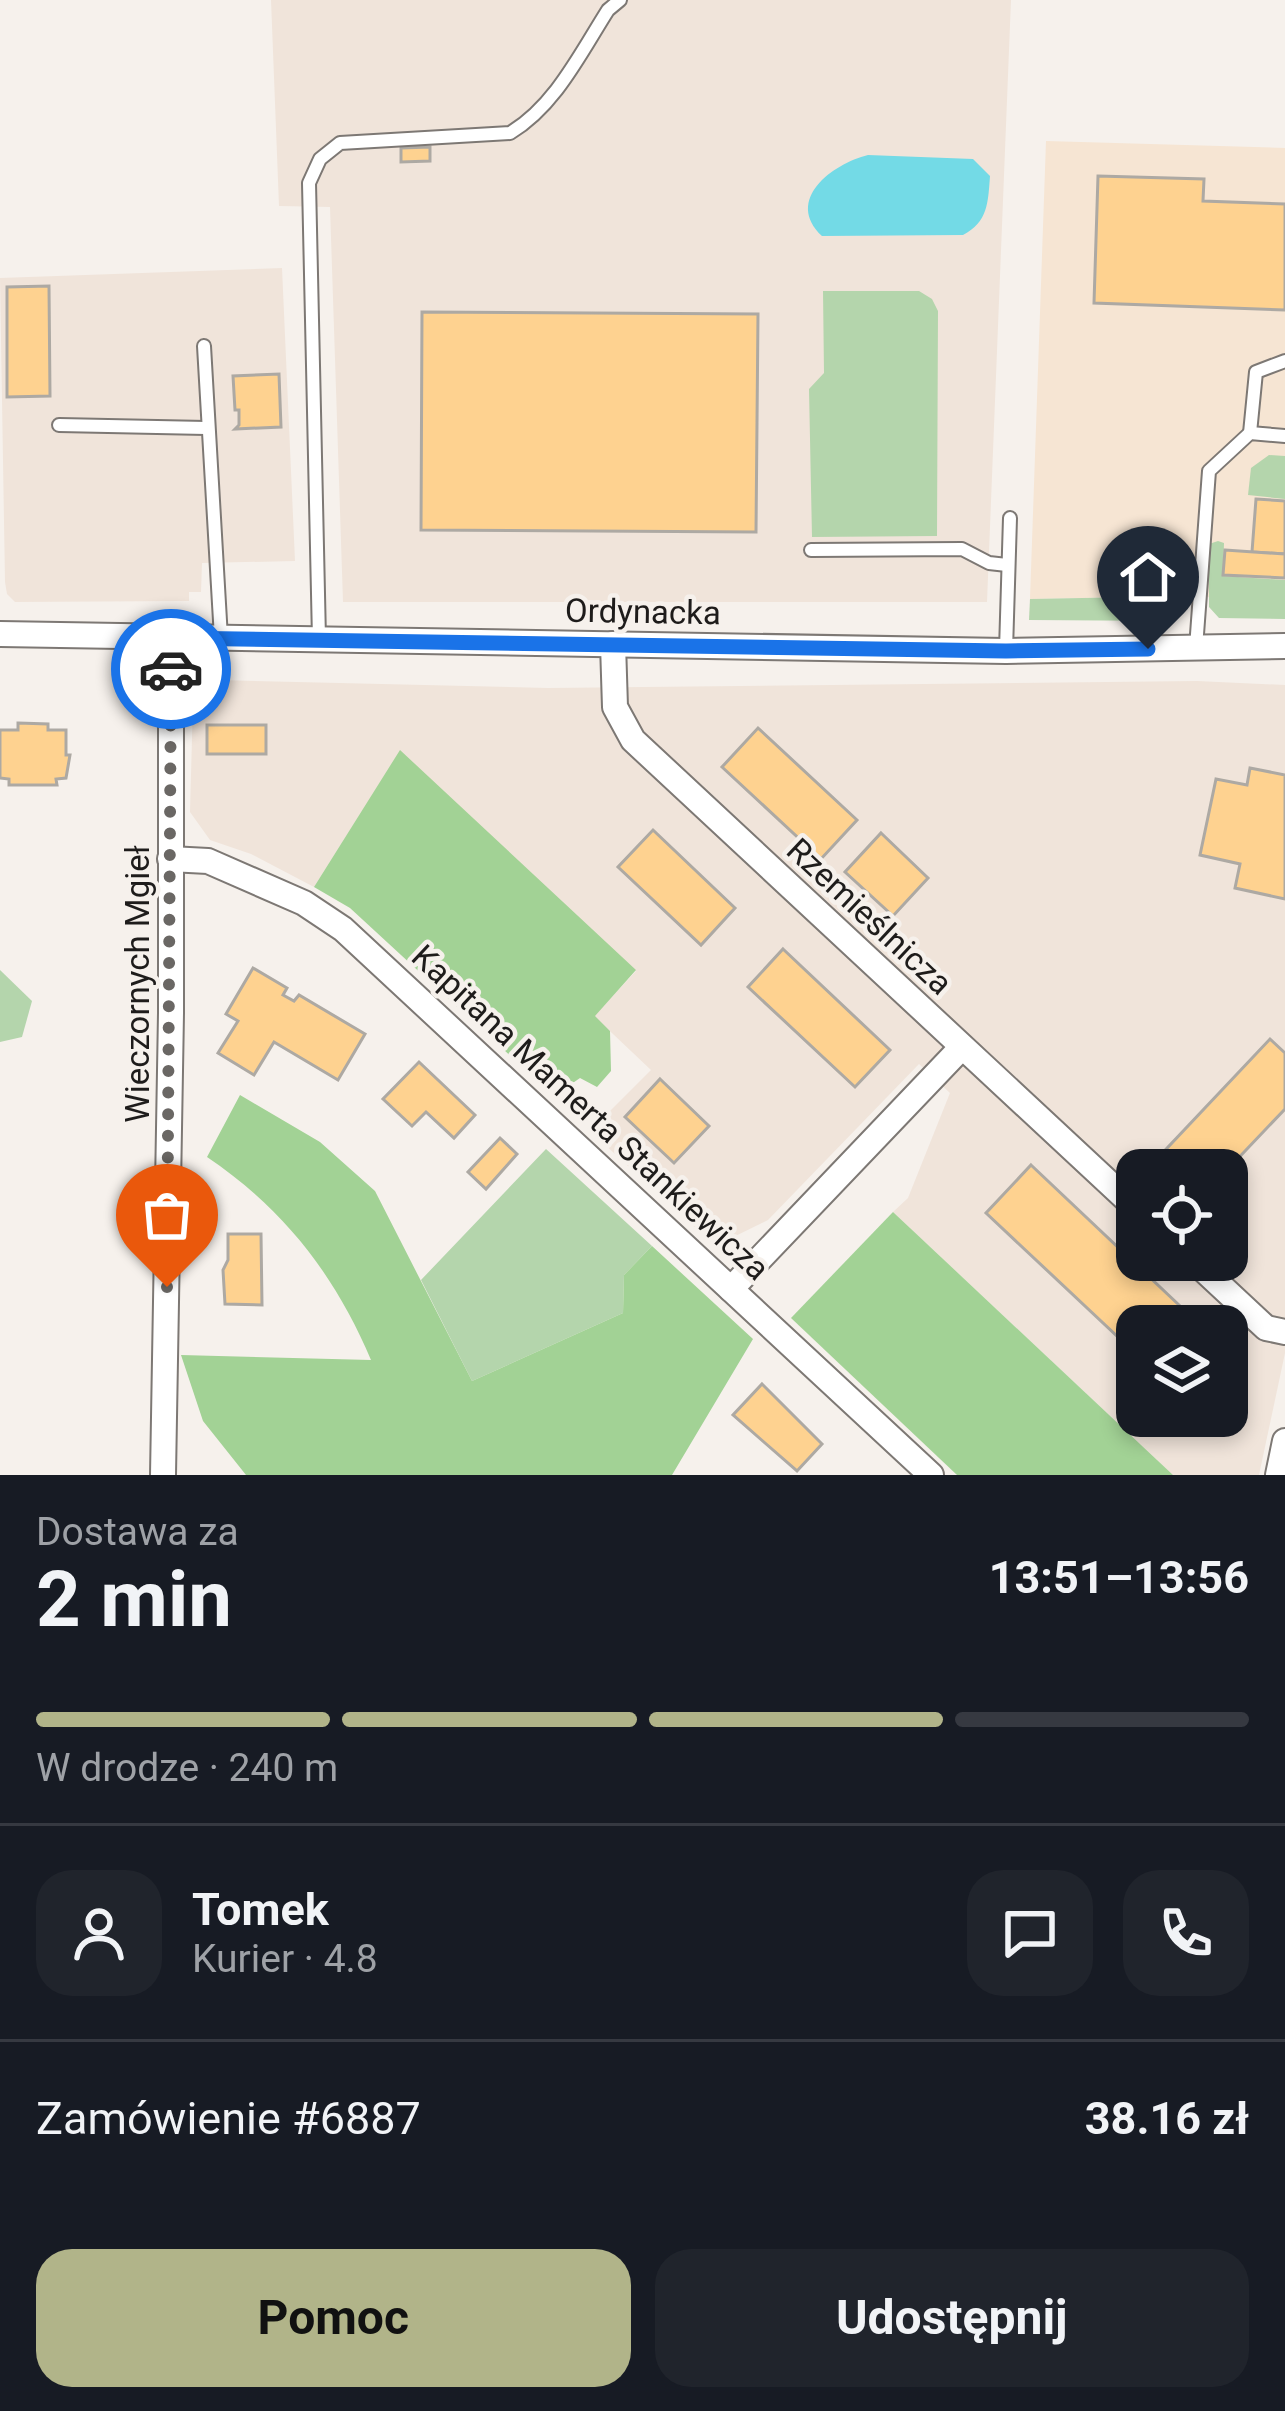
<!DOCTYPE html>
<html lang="pl">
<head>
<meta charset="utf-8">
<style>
	body { margin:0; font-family:Roboto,sans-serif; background:#20242c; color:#f1f3f6; height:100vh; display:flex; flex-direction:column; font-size:45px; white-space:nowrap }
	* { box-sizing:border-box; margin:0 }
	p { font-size:39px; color:#9ea1a6 }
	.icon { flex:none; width:66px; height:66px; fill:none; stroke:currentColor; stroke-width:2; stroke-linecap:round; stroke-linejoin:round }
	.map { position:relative; height:1475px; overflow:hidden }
	.drawer { display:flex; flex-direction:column; background:#171b24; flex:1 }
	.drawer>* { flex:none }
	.buttons { position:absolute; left:1116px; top:1149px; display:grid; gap:24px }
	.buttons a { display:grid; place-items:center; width:132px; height:132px; border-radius:24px; background:#171b24; box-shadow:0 6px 18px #0003; font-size:60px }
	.pin { position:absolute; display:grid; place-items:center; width:102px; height:102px; color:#fff; margin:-123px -51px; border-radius:50% 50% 50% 0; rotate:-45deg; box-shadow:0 0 12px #0007 }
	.pin .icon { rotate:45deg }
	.courier { position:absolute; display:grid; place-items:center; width:120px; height:120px; margin:-60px; border:9px solid #1a73e8; border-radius:50%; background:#fff; color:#222; box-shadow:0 3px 15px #0007 }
	.head em { font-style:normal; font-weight:700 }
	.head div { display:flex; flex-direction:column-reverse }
	.head { display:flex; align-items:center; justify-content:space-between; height:204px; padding:0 36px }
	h1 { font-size:78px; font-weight:700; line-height:90px }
	.bar { display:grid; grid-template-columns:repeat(4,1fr); gap:18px 12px; align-content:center; height:144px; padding:0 36px }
	.bar i { height:15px; border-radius:9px; background:#363941 }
	.bar .current { background:#b1b489 }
	.bar p { grid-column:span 4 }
	.line { display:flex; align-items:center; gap:30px; padding:0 36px; border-top:3px solid #363941 }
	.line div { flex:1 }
	.round { display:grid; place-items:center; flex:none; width:126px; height:126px; border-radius:36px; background:#20242c }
	.button { display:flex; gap:24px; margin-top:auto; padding:24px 36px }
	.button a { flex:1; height:138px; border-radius:36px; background:#b1b489; color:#111; font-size:48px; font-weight:700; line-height:138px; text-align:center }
	.button a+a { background:#20242c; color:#f1f3f6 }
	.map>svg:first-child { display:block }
	.commercial { fill:#f6e5d3 }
	.built { fill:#f0e4da; fill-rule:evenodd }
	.green { fill:#b4d5ac }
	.forest { fill:#a2d295 }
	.water { fill:#73dae6 }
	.building { fill:#fed290; stroke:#ada9a3; stroke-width:3 }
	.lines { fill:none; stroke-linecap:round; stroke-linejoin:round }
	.service-casing { stroke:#7d7874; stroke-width:16 }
	.minor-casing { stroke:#7d7874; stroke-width:28 }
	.service { stroke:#fff; stroke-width:12 }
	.minor { stroke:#fff; stroke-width:24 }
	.done { stroke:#6a6764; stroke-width:12; stroke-dasharray:0 21.6 }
	.route { stroke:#1a73e8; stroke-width:15 }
	.labels { text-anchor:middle; stroke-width:9; stroke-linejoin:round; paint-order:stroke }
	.street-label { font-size:33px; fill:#1e1c1b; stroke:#f6f1ec }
</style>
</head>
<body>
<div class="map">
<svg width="1285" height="1475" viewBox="0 0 1285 1475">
	<rect width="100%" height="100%" fill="#f6f1ec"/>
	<path class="commercial" d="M 1046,141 L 1285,148 L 1285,601 L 1186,596 L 1030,599 Z"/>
	<g class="built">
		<path d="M 271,0 L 1011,0 L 987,602 L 343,602 L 330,207 L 279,206 Z"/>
		<path d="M 282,268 L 295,561 L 202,563 L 201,592 L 189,592 L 189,601 L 15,602 L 7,594 L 5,582 L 0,278 Z"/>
		<path d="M 216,680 L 548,688 L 1197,681 L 1285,685 L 1285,1353 L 1259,1475 L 1173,1475 L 893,1212 L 908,1198 L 950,1093 L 919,1064 L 768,1220 L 715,1246 L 590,1131 L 651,1070 L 594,1016 L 636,971 L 400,751 L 314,887 L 251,854 L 210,840 L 190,812 L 193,701 ZM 1137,1170 L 1227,1170 L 1227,1260 L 1137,1260 ZM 1137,1326 L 1227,1326 L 1227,1416 L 1137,1416 Z"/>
	</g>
	<g class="green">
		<path d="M 823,291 L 919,291 L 932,299 L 938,311 L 937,536 L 812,537 L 809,389 L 824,373 Z"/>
		<path d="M 1269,455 L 1285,456 L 1285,499 L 1248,495 L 1251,468 Z"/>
		<path d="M 1218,541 L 1224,543 L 1223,576 L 1285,580 L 1285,619 L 1219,618 L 1209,607 L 1209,544 Z"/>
		<path d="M 1186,596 L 1185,609 L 1172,621 L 1029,620 L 1030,599 Z"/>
		<path d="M 0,970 L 32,1001 L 22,1037 L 0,1042 Z"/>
		<path d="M 546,1149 L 652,1246 L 624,1275 L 623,1313 L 472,1381 L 421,1280 Z"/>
	</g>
	<g class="forest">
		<path d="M 400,750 L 636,970 L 595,1016 L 610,1031 L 611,1071 L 597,1087 L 580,1078 L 554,1096 L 350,908 L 314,887 Z"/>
		<path d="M 240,1095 L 320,1142 L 375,1191 L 472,1381 L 623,1313 L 624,1275 L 652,1246 L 753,1339 L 672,1475 L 246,1475 L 203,1421 L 181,1355 L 371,1360 C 335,1275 284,1209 207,1157 Z"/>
		<path d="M 893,1212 L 1173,1475 L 957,1475 L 791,1318 Z"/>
	</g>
	<path class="water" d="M 868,155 L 973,159 L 990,176 C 988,203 988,222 963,235 L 822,236 C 784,200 832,164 868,155 Z"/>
	<g class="building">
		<path d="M 430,147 L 430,161 L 401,162 L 401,148 Z"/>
		<path d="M 1098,176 L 1204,179 L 1203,201 L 1285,204 L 1285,310 L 1094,303 Z"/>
		<path d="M 49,286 L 50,396 L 7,397 L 7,287 Z"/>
		<path d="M 422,312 L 758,314 L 756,532 L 421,530 Z"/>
		<path d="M 279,374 L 281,427 L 235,429 L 239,425 L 239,410 L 235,410 L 233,376 Z"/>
		<path d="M 1256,499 L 1285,501 L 1285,554 L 1252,552 Z"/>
		<path d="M 1225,550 L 1285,554 L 1285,578 L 1223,575 Z"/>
		<path d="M 18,723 L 48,724 L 48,730 L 66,730 L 66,755 L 70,755 L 66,778 L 56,779 L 57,785 L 9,785 L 9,779 L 0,778 L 0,730 L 18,730 Z"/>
		<rect x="207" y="725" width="59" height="29"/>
		<path d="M 758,728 L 857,820 L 821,859 L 722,767 Z"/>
		<path d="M 1250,768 L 1285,775 L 1285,899 L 1235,888 L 1240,864 L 1200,855 L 1216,779 L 1247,785 Z"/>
		<path d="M 653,830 L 735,908 L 701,945 L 618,867 Z"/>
		<path d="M 881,833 L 928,878 L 893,916 L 845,872 Z"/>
		<path d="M 783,949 L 890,1050 L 855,1087 L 748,987 Z"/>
		<path d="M 253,968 L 287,988 L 283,995 L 294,1001 L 299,995 L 365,1034 L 338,1080 L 274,1042 L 254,1075 L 218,1053 L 238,1021 L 226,1014 Z"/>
		<path d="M 1270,1039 L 1285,1053 L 1285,1109 L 1227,1170 L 1163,1170 L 1154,1162 Z"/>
		<path d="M 419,1062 L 475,1115 L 454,1138 L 426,1112 L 412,1126 L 383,1099 Z"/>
		<path d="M 660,1079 L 709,1126 L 674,1163 L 625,1117 Z"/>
		<path d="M 500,1138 L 517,1154 L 486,1189 L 468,1172 Z"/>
		<path d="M 1031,1165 L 1179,1305 L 1160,1326 L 1137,1326 L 1135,1353 L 986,1213 Z"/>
		<path d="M 228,1234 L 261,1234 L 262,1305 L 225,1304 L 223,1270 L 228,1260 Z"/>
		<path d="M 762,1384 L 822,1444 L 797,1471 L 733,1415 Z"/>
	</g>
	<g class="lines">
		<g class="service-casing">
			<g id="service">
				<path d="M 204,346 L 221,638"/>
				<path d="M 59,425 L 206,428"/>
				<path d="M 1250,433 L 1256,372 L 1285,361"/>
				<path d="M 811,550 L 962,549 L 989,563 L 1007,565"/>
				<path d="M 319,639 L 309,183 L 320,159 L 340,143 L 510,133 C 555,106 580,54 608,10 L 620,0"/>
				<path d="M 1196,648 L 1209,471 L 1250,433 L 1285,436"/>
				<path d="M 1006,650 L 1010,518"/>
			</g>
		</g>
		<g class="minor-casing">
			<g id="minor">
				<path d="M 0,634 L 1006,651 L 1285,646"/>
				<path d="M 613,644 L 615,707 L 633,740 L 1137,1209"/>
				<path d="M 170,859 L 208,861 L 304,903 L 343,929 L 931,1475"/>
				<path d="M 1193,1260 L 1266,1328 L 1285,1332"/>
				<path d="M 731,1289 L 962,1047"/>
				<path d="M 163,1475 L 171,1013 L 171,638"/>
				<path d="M 1278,1475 L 1285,1441"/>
			</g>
		</g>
		<use href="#service" class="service"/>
		<use href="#minor" class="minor"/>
	</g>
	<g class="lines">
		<path class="done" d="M 167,1287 L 171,669"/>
		<path class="route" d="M 171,669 L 171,638 L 1006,651 L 1148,649"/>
	</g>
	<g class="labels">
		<g class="street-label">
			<text transform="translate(643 611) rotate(1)" y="12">Ordynacka</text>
			<text transform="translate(870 916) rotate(43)" y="12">Rzemieślnicza</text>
			<text transform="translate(137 984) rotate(-90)" y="12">Wieczornych Mgieł</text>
			<text transform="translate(591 1112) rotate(43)" y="12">Kapitana Mamerta Stankiewicza</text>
		</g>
	</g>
</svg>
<div class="buttons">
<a><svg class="icon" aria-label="locate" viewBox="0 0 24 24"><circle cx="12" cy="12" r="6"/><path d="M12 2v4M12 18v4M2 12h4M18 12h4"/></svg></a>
<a><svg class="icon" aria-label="layers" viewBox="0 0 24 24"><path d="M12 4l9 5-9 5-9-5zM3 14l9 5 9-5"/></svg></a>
</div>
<div class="pin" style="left:167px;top:1287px;background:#ea580c"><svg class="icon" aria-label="bag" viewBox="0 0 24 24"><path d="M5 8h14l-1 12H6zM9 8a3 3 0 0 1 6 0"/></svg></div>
<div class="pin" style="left:1148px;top:649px;background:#1f2937"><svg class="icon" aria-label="home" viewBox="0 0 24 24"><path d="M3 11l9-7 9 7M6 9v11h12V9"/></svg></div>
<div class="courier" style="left:171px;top:669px"><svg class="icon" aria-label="car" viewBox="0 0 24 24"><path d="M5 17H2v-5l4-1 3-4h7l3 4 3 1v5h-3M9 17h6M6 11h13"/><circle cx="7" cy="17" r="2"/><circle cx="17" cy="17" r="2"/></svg></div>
</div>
<section class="drawer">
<div class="head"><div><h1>2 min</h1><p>Dostawa za</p></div><em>13:51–13:56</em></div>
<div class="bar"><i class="current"></i><i class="current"></i><i class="current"></i><i></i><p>W drodze · 240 m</p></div>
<div class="line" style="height:216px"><a class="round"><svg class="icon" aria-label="person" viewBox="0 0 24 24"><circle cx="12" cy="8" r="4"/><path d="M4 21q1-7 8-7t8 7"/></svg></a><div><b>Tomek</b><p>Kurier · 4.8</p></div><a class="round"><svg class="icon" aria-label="chat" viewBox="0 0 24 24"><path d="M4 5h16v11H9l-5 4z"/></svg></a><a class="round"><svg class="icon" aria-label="phone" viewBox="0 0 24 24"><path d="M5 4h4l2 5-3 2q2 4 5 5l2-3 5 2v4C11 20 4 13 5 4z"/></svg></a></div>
<div class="line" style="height:156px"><div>Zamówienie #6887</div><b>38.16 zł</b></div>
<div class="button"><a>Pomoc</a><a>Udostępnij</a></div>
</section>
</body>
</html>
